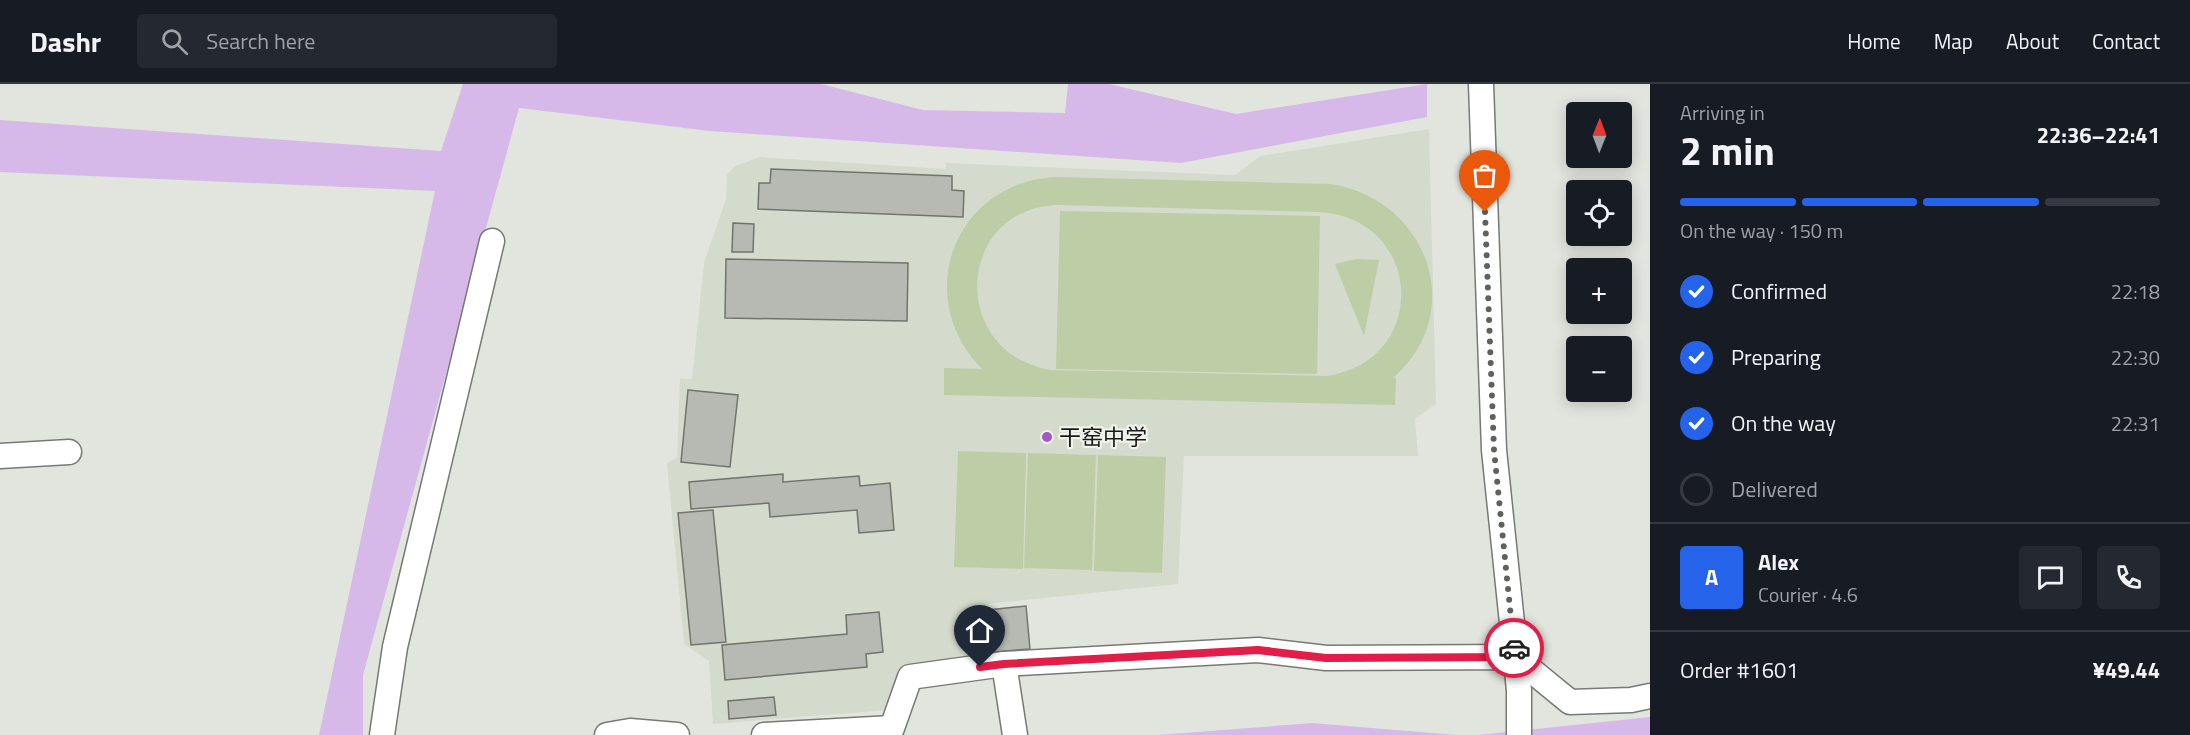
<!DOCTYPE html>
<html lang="en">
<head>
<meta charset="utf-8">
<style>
	body { margin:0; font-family:"Titillium Web","Noto Sans SC",sans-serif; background:#242831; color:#f1f3f6; height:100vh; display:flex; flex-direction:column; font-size:22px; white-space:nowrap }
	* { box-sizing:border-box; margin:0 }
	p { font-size:20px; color:#9ea1a6 }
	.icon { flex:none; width:33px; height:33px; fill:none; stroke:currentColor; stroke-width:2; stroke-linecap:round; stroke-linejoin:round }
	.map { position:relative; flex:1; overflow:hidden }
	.drawer { display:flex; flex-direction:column; background:#171b24; width:540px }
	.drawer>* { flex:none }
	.needle { width:39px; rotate:1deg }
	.tools { position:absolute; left:1566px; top:18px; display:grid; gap:12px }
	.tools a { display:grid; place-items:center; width:66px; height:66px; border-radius:6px; background:#171b24; box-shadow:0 3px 15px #0003; font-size:30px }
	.pin { position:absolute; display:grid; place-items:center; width:51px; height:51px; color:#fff; margin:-62px -26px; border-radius:50% 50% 50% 0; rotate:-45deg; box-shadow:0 0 6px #0007 }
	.pin .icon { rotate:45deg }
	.courier { position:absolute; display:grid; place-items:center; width:60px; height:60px; margin:-30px; border:4px solid #e11d48; border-radius:50%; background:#fff; color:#222; box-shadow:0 2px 8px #0007 }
	.summary em { font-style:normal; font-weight:700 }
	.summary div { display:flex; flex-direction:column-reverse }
	.summary { display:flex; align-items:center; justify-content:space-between; height:102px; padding:0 30px }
	h1 { font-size:39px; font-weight:700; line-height:45px }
	.bar { display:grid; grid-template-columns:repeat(4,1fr); gap:9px 6px; align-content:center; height:72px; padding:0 30px }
	.bar i { height:8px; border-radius:4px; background:#363941 }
	.bar .on { background:#2563eb }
	.bar p { grid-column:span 4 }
	.line { display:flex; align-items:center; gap:15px; padding:0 30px; border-top:2px solid #363941 }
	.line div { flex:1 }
	.round { display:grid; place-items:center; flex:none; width:63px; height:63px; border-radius:6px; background:#242831 }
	ol { padding:0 30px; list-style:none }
	li { display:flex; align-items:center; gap:18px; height:66px }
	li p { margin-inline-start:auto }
	li .icon { padding:6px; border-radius:50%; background:#2563eb; color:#fff; stroke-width:4 }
	li:last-child { color:#9ea1a6 }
	li i { width:33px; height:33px; border:3px solid #363941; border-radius:50% }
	header { display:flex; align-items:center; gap:36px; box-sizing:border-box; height:84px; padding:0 30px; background:#171b24; border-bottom:2px solid #363941 }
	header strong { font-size:28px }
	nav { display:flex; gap:33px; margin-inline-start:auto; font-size:21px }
	.search { width:420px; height:54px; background:#242831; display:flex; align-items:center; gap:15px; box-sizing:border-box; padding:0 21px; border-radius:6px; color:#9ea1a6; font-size:22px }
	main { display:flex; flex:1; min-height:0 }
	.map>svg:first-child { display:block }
	.built { fill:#d4dbcc }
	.green { fill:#bdcda6; fill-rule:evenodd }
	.water { fill:#d6b9e8 }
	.building { fill:#b7bab3; stroke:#71746d; stroke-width:1.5 }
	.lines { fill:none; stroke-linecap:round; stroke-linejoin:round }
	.minor-casing { stroke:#777a74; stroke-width:27 }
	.minor { stroke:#fff; stroke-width:24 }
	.done { stroke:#5f615d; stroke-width:6; stroke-dasharray:0 10.8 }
	.route { stroke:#e11d48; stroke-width:8 }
	.poi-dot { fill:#a357c9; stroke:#eff3eb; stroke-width:2 }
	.labels { text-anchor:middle; stroke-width:4.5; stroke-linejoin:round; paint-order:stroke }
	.poi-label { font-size:22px; fill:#191a18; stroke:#eff3eb; text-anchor:start }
</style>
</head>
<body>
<header>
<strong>Dashr</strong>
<div class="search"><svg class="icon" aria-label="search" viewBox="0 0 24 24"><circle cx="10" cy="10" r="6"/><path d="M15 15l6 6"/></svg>Search here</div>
<nav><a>Home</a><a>Map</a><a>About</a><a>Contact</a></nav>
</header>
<main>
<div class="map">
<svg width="1650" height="651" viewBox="0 0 1650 651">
	<rect width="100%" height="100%" fill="#e2e5de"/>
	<path class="built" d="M 1429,45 L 1436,320 L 1415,335 L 1418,372 L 1184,372 L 1178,500 L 986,520 L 990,572 L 902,585 L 889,626 L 713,640 L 709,577 L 684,560 L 667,379 L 677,374 L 680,294 L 692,295 L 704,179 L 726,115 L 727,91 L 735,82 L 760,73 L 946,85 L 946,79 L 1235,91 L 1260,72 Z"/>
	<g class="green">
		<path d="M 1056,93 L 1331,100 C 1427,115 1469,228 1393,294 L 1396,294 L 1395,321 L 944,311 L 944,284 L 982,285 C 911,213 954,98 1056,93 ZM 1058,121 L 1319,128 C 1423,134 1431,275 1328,292 L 1051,286 C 948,269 955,124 1058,121 Z"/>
		<path d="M 1060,127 L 1320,132 L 1317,290 L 1056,285 Z"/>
		<path d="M 1356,175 L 1379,176 L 1364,252 L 1335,180 Z"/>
		<path d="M 958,367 L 1026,369 L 1023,485 L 954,483 Z"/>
		<path d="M 1028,369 L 1096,371 L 1092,486 L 1024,484 Z"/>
		<path d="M 1098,371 L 1166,373 L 1162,489 L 1094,487 Z"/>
	</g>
	<g class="water">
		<path d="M 463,0 L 821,0 L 923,26 L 1065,29 L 1068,0 L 1109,0 L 1236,30 L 1427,0 L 1427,33 L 1181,79 L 710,47 L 519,24 L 363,591 L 363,651 L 319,651 L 435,107 L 0,88 L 0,36 L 441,67 Z"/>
		<path d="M 1650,633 L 1650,651 L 1479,651 Z"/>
		<path d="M 1312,639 L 1456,651 L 1159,651 Z"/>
	</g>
	<g class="building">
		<path d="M 771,85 L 952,92 L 952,106 L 964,107 L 963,133 L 758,125 L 759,99 L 770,99 Z"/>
		<path d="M 733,139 L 754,140 L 753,168 L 732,168 Z"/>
		<path d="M 726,175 L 908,179 L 907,237 L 725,234 Z"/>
		<path d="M 688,306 L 738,311 L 730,383 L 681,378 Z"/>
		<path d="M 783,390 L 783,398 L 859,392 L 860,402 L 890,399 L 894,446 L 859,449 L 857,426 L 770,433 L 769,419 L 691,425 L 689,398 Z"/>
		<path d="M 713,426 L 726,558 L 691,561 L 678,429 Z"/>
		<path d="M 1026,522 L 1030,565 L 992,568 L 988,526 Z"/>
		<path d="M 879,528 L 883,568 L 866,570 L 867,583 L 725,596 L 722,561 L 847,550 L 846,531 Z"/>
		<path d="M 774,613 L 776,631 L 729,635 L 728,617 Z"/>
	</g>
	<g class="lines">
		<g class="minor-casing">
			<g id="minor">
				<path d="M 1481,0 L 1494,366 L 1519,606 L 1519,651"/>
				<path d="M 0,372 L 69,368"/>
				<path d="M 1004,580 L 1015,651"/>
				<path d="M 382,651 L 395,563 L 492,157"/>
				<path d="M 607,651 L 630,647 L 677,651"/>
				<path d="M 764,651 L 892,644 L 910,593 L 1004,580 L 1258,566 L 1326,574 L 1515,573 L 1570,618 L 1631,616 L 1650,612"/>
			</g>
		</g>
		<use href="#minor" class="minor"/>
	</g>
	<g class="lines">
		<path class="done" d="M 1485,128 L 1494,366 L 1514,564"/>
		<path class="route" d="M 980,583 L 1004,580 L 1258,566 L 1326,574 L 1515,573 L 1514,564"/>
	</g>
	<circle class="poi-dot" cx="1047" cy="353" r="6"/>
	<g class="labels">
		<g class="poi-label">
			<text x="1059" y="361">干窑中学</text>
		</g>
	</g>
</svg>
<div class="tools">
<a><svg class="needle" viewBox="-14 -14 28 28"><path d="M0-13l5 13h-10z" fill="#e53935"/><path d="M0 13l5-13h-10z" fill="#9ea1a6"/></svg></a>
<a><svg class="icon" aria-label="locate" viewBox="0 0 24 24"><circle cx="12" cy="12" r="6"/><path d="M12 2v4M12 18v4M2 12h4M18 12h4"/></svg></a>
<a>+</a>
<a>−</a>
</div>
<div class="pin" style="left:1485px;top:128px;background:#ea580c"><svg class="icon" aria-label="bag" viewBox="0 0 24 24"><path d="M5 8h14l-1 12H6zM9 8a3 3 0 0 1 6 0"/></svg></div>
<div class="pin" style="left:980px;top:583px;background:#1f2937"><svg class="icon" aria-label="home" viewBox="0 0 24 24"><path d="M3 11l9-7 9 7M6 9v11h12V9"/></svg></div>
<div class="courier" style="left:1514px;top:564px"><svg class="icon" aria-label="car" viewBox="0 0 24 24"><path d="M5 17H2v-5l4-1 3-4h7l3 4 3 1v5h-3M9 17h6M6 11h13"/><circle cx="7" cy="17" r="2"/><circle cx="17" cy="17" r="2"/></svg></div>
</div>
<section class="drawer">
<div class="summary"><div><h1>2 min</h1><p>Arriving in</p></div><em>22:36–22:41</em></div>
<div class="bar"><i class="on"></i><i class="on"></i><i class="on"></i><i></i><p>On the way · 150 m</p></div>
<ol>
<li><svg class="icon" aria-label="check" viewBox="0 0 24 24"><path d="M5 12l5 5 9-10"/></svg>Confirmed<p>22:18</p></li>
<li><svg class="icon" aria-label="check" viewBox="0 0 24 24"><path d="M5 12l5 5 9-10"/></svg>Preparing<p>22:30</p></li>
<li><svg class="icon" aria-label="check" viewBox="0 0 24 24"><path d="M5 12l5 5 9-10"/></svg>On the way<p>22:31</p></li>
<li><i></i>Delivered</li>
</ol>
<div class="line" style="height:108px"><b class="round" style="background:#2563eb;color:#fff">A</b><div><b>Alex</b><p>Courier · 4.6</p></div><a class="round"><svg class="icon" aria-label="chat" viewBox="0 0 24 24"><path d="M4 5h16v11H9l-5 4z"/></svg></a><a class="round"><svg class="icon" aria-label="phone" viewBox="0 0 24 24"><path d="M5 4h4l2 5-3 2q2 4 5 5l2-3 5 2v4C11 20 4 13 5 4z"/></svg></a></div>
<div class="line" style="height:78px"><div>Order #1601</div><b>¥49.44</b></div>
</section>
</main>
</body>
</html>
